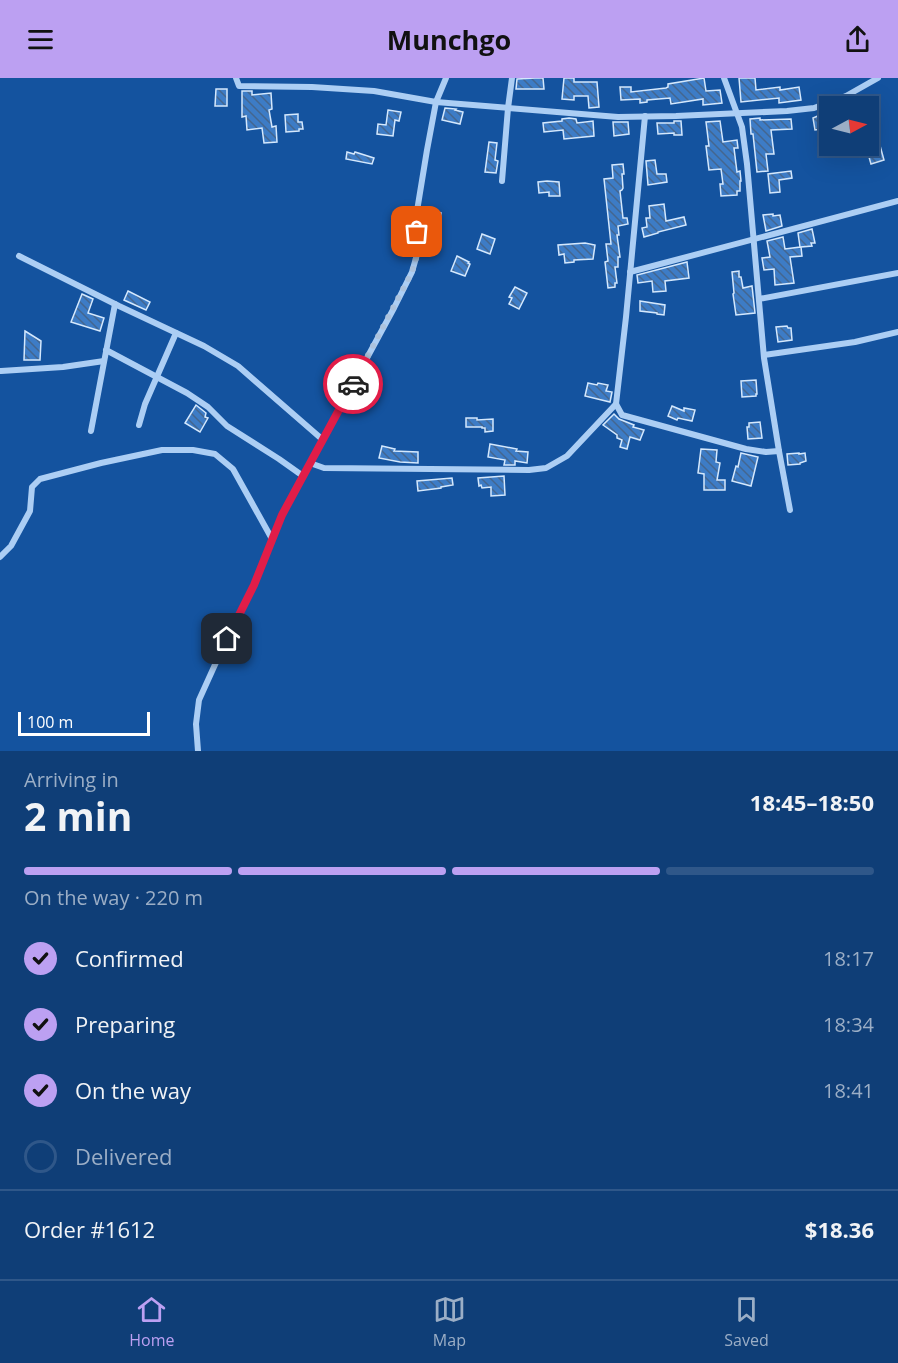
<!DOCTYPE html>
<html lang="en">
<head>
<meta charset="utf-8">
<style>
	body { margin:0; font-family:"Open Sans",sans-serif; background:#18457c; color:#f1f3f6; height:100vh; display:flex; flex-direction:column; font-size:22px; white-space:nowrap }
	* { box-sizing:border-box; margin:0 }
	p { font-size:20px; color:#9baec6 }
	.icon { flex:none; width:33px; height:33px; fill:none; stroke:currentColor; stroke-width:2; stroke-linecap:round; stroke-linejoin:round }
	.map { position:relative; height:673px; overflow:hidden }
	.panel { display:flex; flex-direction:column; background:#0f3e77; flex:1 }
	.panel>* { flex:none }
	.needle { width:39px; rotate:83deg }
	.tools { position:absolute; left:819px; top:18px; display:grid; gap:12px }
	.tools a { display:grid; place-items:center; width:60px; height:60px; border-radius:0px; background:#0f3e77; box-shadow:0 6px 24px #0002,0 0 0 2px #2f5789; font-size:30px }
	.scale { position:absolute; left:18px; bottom:15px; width:132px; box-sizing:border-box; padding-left:6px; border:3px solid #fff; border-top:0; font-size:16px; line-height:21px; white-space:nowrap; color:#fff; -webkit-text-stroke:4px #14539f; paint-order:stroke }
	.pin { position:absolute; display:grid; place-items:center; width:51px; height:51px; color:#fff; margin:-26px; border-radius:12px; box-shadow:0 3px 9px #0006 }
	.courier { position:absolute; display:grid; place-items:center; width:60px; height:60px; margin:-30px; border:4px solid #e11d48; border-radius:50%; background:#fff; color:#222; box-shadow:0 2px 8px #0007 }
	.summary em { font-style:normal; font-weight:700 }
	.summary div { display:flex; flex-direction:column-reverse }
	.summary { display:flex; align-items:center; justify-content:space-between; height:102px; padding:0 24px }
	h1 { font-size:39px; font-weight:700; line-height:45px }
	.bar { display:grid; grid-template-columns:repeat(4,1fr); gap:9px 6px; align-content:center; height:72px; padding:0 24px }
	.bar i { height:8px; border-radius:4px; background:#2f5789 }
	.bar .active { background:#bca0f2 }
	.bar p { grid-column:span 4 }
	.line { display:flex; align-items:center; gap:15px; padding:0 24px; border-top:2px solid #2f5789 }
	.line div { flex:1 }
	ol { padding:0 24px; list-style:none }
	li { display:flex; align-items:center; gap:18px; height:66px }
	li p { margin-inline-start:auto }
	li .icon { padding:6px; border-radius:50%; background:#bca0f2; color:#111; stroke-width:4 }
	li:last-child { color:#9baec6 }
	li i { width:33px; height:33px; border:3px solid #2f5789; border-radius:50% }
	header { display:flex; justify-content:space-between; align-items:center; height:78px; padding:0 24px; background:#bca0f2; color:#111; font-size:27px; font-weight:700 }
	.tab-bar { display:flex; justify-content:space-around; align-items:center; height:84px; border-top:2px solid #2f5789; background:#0f3e77; font-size:16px; color:#9baec6 }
	.tab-bar a { display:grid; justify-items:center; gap:3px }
	.tab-bar .active { color:#bca0f2 }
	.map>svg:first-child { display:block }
	.building { fill:url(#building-back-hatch); stroke:#d4e8fd; stroke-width:1.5 }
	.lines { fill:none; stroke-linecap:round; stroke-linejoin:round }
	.minor { stroke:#accef4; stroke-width:6 }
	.done { stroke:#adc3dd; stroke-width:6; stroke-dasharray:0 10.8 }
	.route { stroke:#e11d48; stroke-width:8 }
</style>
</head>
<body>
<header><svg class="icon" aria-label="menu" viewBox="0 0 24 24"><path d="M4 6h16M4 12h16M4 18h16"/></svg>Munchgo<svg class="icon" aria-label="share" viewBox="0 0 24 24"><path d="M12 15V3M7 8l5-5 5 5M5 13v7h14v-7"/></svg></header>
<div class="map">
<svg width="898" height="673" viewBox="0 0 898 673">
	<defs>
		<pattern id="building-back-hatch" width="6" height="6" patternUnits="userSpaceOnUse" patternTransform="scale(1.5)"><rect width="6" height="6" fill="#3d7cc6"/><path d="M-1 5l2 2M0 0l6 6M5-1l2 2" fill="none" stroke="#44668f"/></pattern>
	</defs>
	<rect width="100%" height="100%" fill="#14539f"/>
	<g class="building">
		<path d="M 535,0 L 543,0 L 544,11 L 516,11 L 517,1 Z"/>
		<path d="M 564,0 L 574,0 L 574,4 L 597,4 L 599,29 L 589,30 L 588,18 L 574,18 L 574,22 L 562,21 Z"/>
		<path d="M 704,0 L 706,13 L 720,12 L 722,25 L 703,27 L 703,21 L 671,26 L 670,20 L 647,22 L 647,24 L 640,25 L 640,21 L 621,22 L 620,9 L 631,9 L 631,14 L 666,10 L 668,9 L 668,6 Z"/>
		<path d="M 739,0 L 755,0 L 756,12 L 780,9 L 780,12 L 799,9 L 801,22 L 779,25 L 779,20 L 741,24 Z"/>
		<path d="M 216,11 L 227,11 L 227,28 L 215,28 Z"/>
		<path d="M 242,13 L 252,13 L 252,17 L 271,15 L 272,31 L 269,32 L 272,49 L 276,48 L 277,64 L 264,65 L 262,50 L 247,52 L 246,38 L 242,39 Z"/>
		<path d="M 445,30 L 456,31 L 455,32 L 463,34 L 460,46 L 442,42 Z"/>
		<path d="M 388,32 L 401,34 L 399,43 L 395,42 L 393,58 L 377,56 L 378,46 L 386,47 Z"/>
		<path d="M 827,34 L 829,50 L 815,52 L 813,40 Z"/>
		<path d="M 298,36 L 298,44 L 302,44 L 303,51 L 299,51 L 299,53 L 286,54 L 285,37 Z"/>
		<path d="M 569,40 L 576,41 L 577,45 L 593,43 L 594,58 L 564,61 L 563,52 L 544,54 L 543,45 L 562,43 L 562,41 Z"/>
		<path d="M 760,40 L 760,42 L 791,41 L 792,51 L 771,52 L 774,76 L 766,76 L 768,93 L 757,94 L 753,56 L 751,56 L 750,41 Z"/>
		<path d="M 674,43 L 681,43 L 682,57 L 674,57 L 674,55 L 658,56 L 657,45 L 674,45 Z"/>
		<path d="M 720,43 L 723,64 L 737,62 L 738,70 L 734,70 L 737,94 L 740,93 L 741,103 L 740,103 L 740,113 L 737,113 L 737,117 L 721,118 L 720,106 L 723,106 L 721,91 L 709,92 L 706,68 L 709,68 L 706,44 Z"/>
		<path d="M 613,44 L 628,44 L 629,56 L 614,58 Z"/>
		<path d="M 875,44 L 880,58 L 878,59 L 879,64 L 884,82 L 871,86 L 867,72 L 852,76 L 850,68 L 868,68 L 868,46 Z"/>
		<path d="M 489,64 L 497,65 L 495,82 L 498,83 L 496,95 L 485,94 Z"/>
		<path d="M 347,74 L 354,76 L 355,74 L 374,80 L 372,86 L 346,81 Z"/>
		<path d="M 655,82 L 657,96 L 666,96 L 667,104 L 648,107 L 646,83 Z"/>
		<path d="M 623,86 L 624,96 L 622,96 L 623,110 L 622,112 L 620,113 L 623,140 L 627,140 L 628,146 L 618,148 L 619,157 L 617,157 L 620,179 L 618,179 L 618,189 L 615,189 L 617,205 L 615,205 L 615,209 L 608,210 L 605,184 L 608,183 L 606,166 L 611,166 L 604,101 L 613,100 L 612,87 Z"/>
		<path d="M 791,93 L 792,100 L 779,102 L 780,114 L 770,115 L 768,96 Z"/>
		<path d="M 547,103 L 559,104 L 560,118 L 549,118 L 549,114 L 539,115 L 538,104 Z"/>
		<path d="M 664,126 L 666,143 L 684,139 L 686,147 L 658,154 L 658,155 L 644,159 L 642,150 L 647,149 L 646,140 L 650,140 L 649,128 Z"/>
		<path d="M 432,134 L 441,135 L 438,156 L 429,154 Z"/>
		<path d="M 773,136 L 773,138 L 780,137 L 782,148 L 766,153 L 763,137 Z"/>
		<path d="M 812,151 L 815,165 L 811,165 L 812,168 L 801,169 L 802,178 L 790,179 L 794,205 L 775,207 L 774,191 L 764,192 L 762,180 L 770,179 L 767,163 L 783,159 L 785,171 L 800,169 L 798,155 Z"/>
		<path d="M 482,156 L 495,161 L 490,176 L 477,171 Z"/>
		<path d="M 585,165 L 595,167 L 593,181 L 574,182 L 574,184 L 565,185 L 564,176 L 559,177 L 558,167 Z"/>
		<path d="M 457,178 L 469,184 L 468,185 L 470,186 L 465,198 L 451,193 Z"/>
		<path d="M 687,184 L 689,200 L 665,203 L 666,213 L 653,214 L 652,203 L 638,205 L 637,197 Z"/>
		<path d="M 739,193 L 739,199 L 741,199 L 743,210 L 752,208 L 755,235 L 736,237 L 733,216 L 734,215 L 732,194 Z"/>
		<path d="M 515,209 L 527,215 L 519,231 L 509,226 L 512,220 L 509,219 Z"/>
		<path d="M 128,213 L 150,224 L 146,232 L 124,222 Z"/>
		<path d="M 82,216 L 93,221 L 88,235 L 104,240 L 100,253 L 71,244 Z"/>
		<path d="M 640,223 L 665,227 L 664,237 L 657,236 L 657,235 L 640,233 Z"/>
		<path d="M 787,248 L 788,250 L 791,250 L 792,262 L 778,264 L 776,249 Z"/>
		<path d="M 25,253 L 41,263 L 40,282 L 24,282 Z"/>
		<path d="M 756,302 L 757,316 L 756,316 L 756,318 L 742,319 L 741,303 Z"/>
		<path d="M 588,305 L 597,307 L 598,305 L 608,307 L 606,313 L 612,314 L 610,324 L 585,318 Z"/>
		<path d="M 196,327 L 206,335 L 205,339 L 208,340 L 200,354 L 185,345 Z"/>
		<path d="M 672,328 L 684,333 L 684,330 L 695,332 L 692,343 L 678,340 L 677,342 L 668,338 Z"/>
		<path d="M 614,336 L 619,341 L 634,347 L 633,349 L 644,352 L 640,362 L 630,359 L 627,371 L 620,369 L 622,362 L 617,360 L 617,357 L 603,347 Z"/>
		<path d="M 466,340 L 477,340 L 477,342 L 493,341 L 493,353 L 485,354 L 485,350 L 482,350 L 482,349 L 466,349 Z"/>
		<path d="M 760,344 L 762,360 L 748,361 L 747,349 L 749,349 L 749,345 Z"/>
		<path d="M 490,366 L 517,371 L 516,373 L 528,374 L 527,385 L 515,383 L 515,387 L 504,387 L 505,382 L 488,379 Z"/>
		<path d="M 382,368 L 395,371 L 394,373 L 418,374 L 418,385 L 400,384 L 379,380 Z"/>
		<path d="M 701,371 L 717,372 L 716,384 L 720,385 L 717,402 L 725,402 L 725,412 L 704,412 L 704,396 L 698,395 Z"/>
		<path d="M 741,375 L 758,379 L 751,408 L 732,403 L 736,388 L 738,389 Z"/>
		<path d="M 799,375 L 799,376 L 805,375 L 806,383 L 800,385 L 800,386 L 788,387 L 787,376 Z"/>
		<path d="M 504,398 L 505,417 L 491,418 L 491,409 L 482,410 L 481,407 L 479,408 L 478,400 Z"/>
		<path d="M 452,400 L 453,407 L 441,409 L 441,410 L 418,413 L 417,403 Z"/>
	</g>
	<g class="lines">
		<g class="minor">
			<path d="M 236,0 L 239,8 L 312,9 L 374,13 L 436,24 L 618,39 L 676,38 L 787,33 L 814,30 L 846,18 L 878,0"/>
			<path d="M 724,0 L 742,49 L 747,86 L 764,280 L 779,373 L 790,432"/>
			<path d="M 645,38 L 626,239 L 616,326 L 622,337 L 746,371 L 766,374 L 779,373"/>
			<path d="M 502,103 L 508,30 L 512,0"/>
			<path d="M 19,178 L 119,228 L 204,268 L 238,288 L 323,362"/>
			<path d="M 630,194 L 898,123"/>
			<path d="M 759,221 L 898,195"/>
			<path d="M 106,272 L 187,315 L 208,329 L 227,348 L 279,381 L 303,398"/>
			<path d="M 764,277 L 855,264 L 898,254"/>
			<path d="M 1,293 L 63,289 L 104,283"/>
			<path d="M 139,347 L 145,326 L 176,255"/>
			<path d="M 91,353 L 115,226"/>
			<path d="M 310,385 L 324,390 L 529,392 L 546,390 L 567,378 L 616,326"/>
			<path d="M 0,479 L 11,468 L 30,433 L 32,409 L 40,401 L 101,385 L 162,372 L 193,372 L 215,376 L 233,391 L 272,461"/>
			<path d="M 198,673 L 196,646 L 199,622 L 218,580 L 254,507 L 282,437 L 394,230 L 412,194 L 418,173 L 416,139 L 427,72 L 436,24 L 446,0"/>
		</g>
	</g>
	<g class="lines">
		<path class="done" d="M 353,306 L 412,194 L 418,173 L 417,154"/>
		<path class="route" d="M 227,561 L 254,507 L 282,437 L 353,306"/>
	</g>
</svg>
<div class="tools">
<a><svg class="needle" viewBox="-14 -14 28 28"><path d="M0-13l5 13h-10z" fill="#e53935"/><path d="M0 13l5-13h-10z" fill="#9baec6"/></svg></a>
</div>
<div class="scale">100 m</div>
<div class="pin" style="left:417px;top:154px;background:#ea580c"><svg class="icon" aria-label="bag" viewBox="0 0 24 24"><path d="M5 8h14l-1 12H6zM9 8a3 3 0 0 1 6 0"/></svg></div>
<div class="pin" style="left:227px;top:561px;background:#1f2937"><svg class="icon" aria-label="home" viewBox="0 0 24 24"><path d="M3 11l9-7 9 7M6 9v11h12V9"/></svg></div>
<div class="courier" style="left:353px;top:306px"><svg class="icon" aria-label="car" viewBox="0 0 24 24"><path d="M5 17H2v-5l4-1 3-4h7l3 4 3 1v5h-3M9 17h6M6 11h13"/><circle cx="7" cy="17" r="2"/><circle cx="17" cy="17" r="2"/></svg></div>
</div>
<section class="panel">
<div class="summary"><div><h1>2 min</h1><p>Arriving in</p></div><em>18:45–18:50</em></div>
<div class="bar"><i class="active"></i><i class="active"></i><i class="active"></i><i></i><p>On the way · 220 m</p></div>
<ol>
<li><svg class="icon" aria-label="check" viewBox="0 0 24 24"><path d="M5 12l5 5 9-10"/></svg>Confirmed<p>18:17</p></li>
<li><svg class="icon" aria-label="check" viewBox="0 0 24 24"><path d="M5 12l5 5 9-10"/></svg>Preparing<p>18:34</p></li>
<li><svg class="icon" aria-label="check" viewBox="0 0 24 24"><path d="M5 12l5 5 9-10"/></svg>On the way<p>18:41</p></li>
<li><i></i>Delivered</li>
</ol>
<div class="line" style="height:78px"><div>Order #1612</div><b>$18.36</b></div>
</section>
<nav class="tab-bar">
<a class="active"><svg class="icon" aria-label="home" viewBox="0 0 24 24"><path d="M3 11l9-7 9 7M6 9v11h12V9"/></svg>Home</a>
<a><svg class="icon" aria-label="map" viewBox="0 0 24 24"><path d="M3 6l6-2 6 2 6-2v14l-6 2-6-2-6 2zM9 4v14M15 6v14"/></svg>Map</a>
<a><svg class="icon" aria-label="saved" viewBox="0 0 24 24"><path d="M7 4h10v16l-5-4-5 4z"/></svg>Saved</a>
</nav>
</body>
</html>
